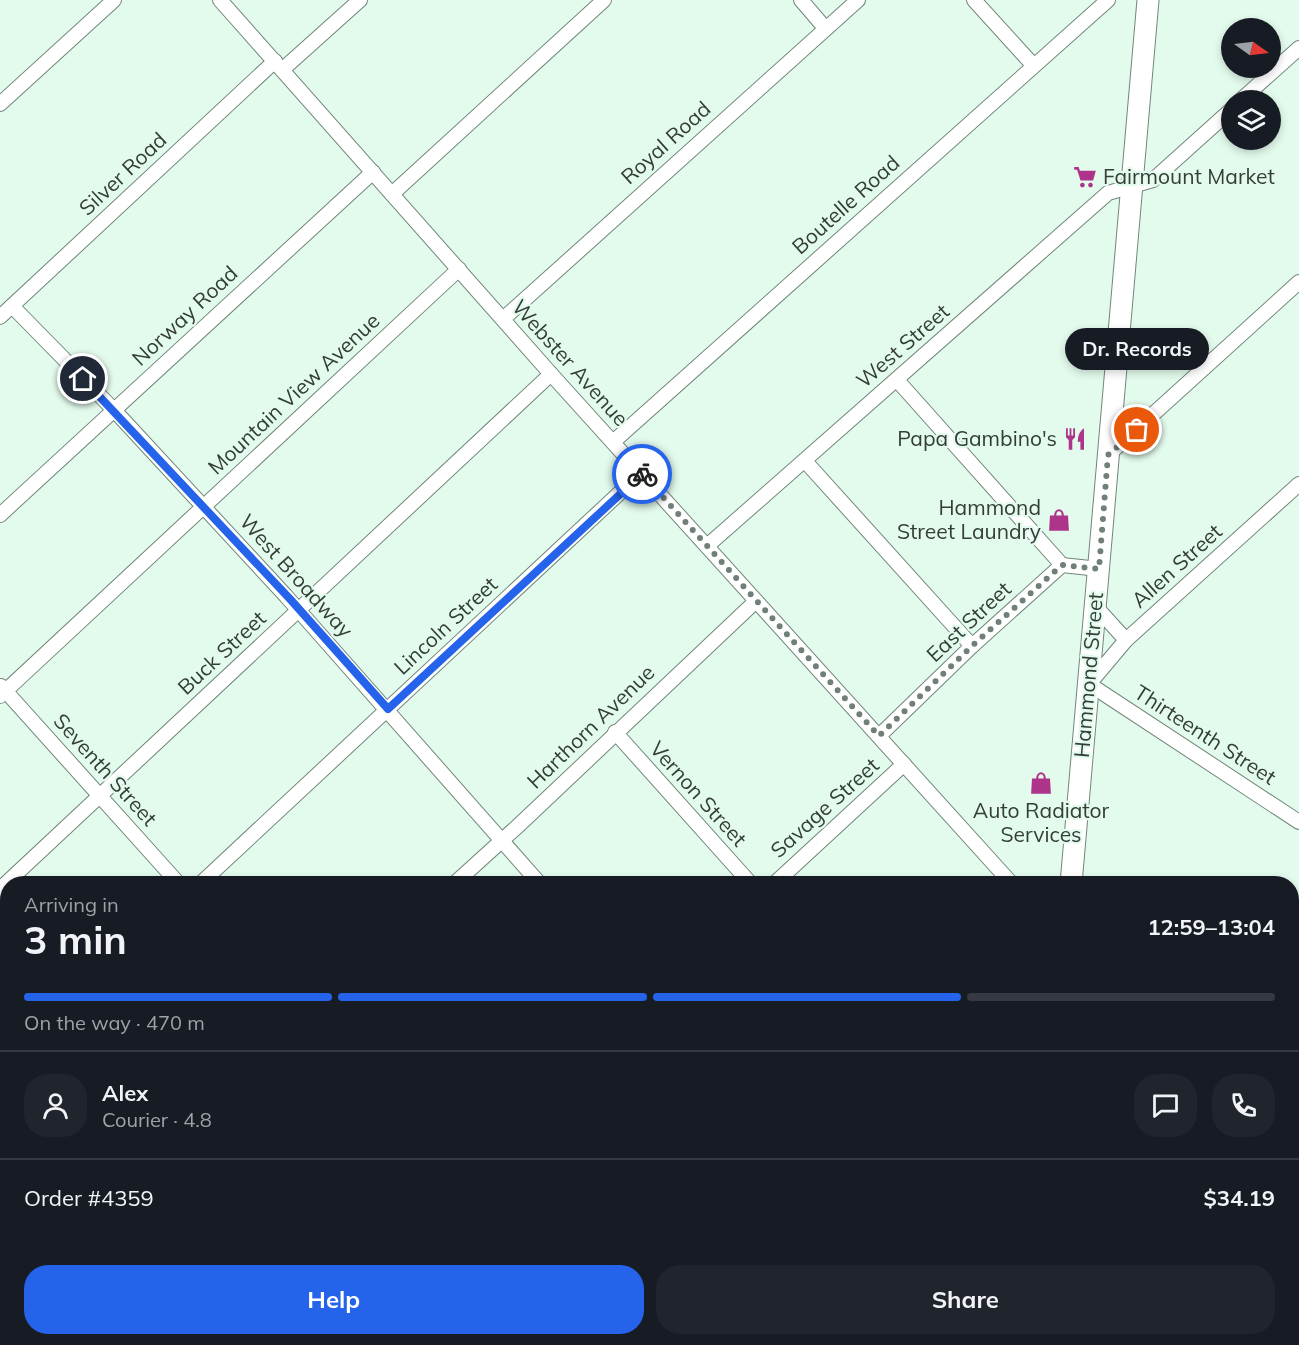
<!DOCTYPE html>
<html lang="en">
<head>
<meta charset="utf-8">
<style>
	body { margin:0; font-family:Mulish,sans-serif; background:#20242c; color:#f1f3f6; height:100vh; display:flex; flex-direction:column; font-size:22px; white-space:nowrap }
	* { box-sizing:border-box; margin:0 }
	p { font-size:20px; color:#9ea1a6 }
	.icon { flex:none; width:33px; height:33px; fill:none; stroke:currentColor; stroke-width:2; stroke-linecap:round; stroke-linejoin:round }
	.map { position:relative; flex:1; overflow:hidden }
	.drawer { position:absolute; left:0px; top:876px; width:1299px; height:470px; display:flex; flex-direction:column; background:#171b24; border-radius:24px 24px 0 0; box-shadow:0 3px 9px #0003 }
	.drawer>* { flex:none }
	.needle { width:39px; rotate:104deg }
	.fabs { position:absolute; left:1221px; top:18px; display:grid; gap:12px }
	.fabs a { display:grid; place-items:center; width:60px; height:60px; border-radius:50%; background:#171b24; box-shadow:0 3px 9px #0003; font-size:30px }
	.pin { position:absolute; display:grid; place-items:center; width:51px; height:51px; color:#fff; margin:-26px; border:3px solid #fff; border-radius:50%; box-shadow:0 2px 6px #0007 }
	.courier { position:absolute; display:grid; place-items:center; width:60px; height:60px; margin:-30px; border:4px solid #2563eb; border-radius:50%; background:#fff; color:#222; box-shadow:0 2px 8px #0007 }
	.bubble { position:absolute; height:42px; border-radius:21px; background:#171b24; box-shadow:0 3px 9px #0003; font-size:20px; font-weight:700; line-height:42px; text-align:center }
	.summary em { font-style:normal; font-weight:700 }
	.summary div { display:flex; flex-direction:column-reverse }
	.summary { display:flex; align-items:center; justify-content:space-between; height:102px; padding:0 24px }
	h1 { font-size:39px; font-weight:700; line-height:45px }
	.bar { display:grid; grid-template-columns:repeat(4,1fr); gap:9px 6px; align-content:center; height:72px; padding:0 24px }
	.bar i { height:8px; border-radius:4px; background:#363941 }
	.bar .selected { background:#2563eb }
	.bar p { grid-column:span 4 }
	.line { display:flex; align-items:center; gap:15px; padding:0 24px; border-top:2px solid #363941 }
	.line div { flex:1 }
	.round { display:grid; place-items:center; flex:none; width:63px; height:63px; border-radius:24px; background:#20242c }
	.cta { display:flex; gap:12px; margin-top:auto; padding:12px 24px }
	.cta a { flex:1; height:69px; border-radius:24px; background:#2563eb; color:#fff; font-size:24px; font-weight:700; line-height:69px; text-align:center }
	.cta a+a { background:#20242c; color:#f1f3f6 }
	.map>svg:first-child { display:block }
	.green { fill:#f2c3df }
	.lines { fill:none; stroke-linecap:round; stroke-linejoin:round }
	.minor-casing { stroke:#71867a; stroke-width:16 }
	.primary-casing { stroke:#71867a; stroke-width:23 }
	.minor { stroke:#fff; stroke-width:14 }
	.primary { stroke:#fff; stroke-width:21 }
	.done { stroke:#718077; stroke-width:6; stroke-dasharray:0 10.8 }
	.route { stroke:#2563eb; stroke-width:8 }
	.labels { text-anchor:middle; stroke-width:4.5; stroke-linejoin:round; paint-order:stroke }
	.street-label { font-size:21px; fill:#343d38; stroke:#e3fbed }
	.poi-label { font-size:21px; fill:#343d38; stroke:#e3fbed; text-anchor:end }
</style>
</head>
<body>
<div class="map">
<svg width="1299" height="1345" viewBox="0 0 1299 1345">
	<rect width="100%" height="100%" fill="#e3fbed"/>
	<g class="green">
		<path d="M 1299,1259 L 1299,1345 L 1159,1345 L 1153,1338 L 1292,1338 L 1292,1266 Z"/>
		<path d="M 343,1338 L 378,1338 L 385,1345 L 336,1345 Z"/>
	</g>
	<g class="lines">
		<g class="minor-casing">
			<g id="minor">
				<path d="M 220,0 L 551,374 L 1012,884"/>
				<path d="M 801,0 L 825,28"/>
				<path d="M 974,0 L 1033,65"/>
				<path d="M 282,70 L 360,0"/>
				<path d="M 1241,100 L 1299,48"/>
				<path d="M 0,104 L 114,0"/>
				<path d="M 392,194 L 604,0"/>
				<path d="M 12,306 L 114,410 L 286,596 L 540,884"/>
				<path d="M 0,317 L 275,61"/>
				<path d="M 503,319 L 858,0"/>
				<path d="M 897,380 L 1062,565"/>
				<path d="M 613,442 L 1108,0"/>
				<path d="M 1108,455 L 1299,282"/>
				<path d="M 805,461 L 972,646"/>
				<path d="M 1299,484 L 1126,640 L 1089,684 L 1299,822"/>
				<path d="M 0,515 L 373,172"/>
				<path d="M 707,546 L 1108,193 L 1153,180 L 1232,109"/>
				<path d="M 1095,606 L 1126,640"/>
				<path d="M 1,686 L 179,884"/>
				<path d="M 0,696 L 459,269"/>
				<path d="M 615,732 L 751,884"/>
				<path d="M 879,736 L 972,646 L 1062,565 L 1099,569"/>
				<path d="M 200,884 L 641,473"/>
				<path d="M 454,884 L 519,825 L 756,601"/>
				<path d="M 774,884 L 904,764"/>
				<path d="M 0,889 L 551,374"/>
				<path d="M 1292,1004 L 1299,1010"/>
				<path d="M 0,1073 L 8,1065"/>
				<path d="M 1292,1157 L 1299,1164"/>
				<path d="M 0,1309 L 8,1302"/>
				<path d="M 261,1338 L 263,1341 L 266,1338"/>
				<path d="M 566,1338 L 572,1345"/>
				<path d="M 938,1338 L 944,1345"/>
				<path d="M 781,1345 L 789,1338"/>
				<path d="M 987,1345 L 995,1338"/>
			</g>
		</g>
		<g class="primary-casing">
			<g id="primary">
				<path d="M 1071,884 L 1148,0"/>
				<path d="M 1031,1345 L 1032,1338"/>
			</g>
		</g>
		<use href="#minor" class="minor"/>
		<use href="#primary" class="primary"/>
	</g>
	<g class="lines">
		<path class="done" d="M 642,474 L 879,736 L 972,646 L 1062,565 L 1099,569 L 1108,455 L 1137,430"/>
		<path class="route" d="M 83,379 L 290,599 L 388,709 L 642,474"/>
	</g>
	<defs>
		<g id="supermarket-bare" transform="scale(1.8)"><path d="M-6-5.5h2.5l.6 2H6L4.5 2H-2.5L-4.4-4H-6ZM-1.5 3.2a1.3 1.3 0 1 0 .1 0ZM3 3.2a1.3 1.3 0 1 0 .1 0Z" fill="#ad3488" stroke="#e3fbed" stroke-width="2.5" paint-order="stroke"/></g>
		<g id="restaurant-bare" transform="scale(1.8)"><path d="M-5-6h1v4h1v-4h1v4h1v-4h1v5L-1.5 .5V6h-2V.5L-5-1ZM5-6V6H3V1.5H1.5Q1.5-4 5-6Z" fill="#ad3488" stroke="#e3fbed" stroke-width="2.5" paint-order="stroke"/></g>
		<g id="shop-bare" transform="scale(1.8)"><path d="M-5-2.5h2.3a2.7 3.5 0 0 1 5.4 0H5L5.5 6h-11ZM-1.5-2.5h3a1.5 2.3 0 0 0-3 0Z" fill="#ad3488" stroke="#e3fbed" stroke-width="2.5" paint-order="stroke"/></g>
	</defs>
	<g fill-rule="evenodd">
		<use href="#supermarket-bare" x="1085" y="177"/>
		<use href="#restaurant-bare" x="1075" y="439"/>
		<use href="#shop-bare" x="1059" y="520"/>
		<use href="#shop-bare" x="1041" y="783"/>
	</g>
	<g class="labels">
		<g class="street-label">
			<text transform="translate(666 143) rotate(-42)" y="7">Royal Road</text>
			<text transform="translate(123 174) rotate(-43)" y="7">Silver Road</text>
			<text transform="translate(846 205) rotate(-42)" y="7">Boutelle Road</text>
			<text transform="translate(185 316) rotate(-43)" y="7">Norway Road</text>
			<text transform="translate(903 346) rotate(-41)" y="7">West Street</text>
			<text transform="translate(570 363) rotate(48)" y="7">Webster Avenue</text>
			<text transform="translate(294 394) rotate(-43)" y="7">Mountain View Avenue</text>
			<text transform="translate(1177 566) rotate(-42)" y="7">Allen Street</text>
			<text transform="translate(296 576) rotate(48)" y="7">West Broadway</text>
			<text transform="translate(969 622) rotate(-43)" y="7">East Street</text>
			<text transform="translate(446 626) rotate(-43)" y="7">Lincoln Street</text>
			<text transform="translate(222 653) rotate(-43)" y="7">Buck Street</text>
			<text transform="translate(1089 675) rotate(-85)" y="7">Hammond Street</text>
			<text transform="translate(591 727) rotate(-44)" y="7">Harthorn Avenue</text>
			<text transform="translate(1205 735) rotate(33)" y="7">Thirteenth Street</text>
			<text transform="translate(105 770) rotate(48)" y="7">Seventh Street</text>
			<text transform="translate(698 794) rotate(48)" y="7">Vernon Street</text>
			<text transform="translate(825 808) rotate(-42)" y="7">Savage Street</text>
		</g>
		<g class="poi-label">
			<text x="1103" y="184" text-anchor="start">Fairmount Market</text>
			<text x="1057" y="446">Papa Gambino's</text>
			<text x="1041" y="515">Hammond<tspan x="1041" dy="24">Street Laundry</tspan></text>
			<text x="1041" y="818" text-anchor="middle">Auto Radiator<tspan x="1041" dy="24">Services</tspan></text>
		</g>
	</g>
</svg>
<div class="fabs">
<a><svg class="needle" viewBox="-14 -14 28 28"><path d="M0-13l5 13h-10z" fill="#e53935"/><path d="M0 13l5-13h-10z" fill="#9ea1a6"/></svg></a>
<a><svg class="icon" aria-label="layers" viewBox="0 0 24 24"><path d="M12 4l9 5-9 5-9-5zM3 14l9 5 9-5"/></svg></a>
</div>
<div class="pin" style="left:1137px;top:430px;background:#ea580c"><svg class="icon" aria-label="bag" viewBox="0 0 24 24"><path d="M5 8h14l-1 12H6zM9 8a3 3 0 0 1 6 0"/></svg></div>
<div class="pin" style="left:83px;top:379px;background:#1f2937"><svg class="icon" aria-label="home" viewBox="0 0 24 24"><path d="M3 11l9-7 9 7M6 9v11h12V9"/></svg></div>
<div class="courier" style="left:642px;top:474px"><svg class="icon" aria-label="bike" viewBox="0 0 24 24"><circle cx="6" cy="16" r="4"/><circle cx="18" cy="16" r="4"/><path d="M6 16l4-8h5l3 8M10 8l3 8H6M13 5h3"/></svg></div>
<div class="bubble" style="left:1065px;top:328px;width:144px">Dr. Records</div>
<section class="drawer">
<div class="summary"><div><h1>3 min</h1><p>Arriving in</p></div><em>12:59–13:04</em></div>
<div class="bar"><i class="selected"></i><i class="selected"></i><i class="selected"></i><i></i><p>On the way · 470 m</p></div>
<div class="line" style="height:108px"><a class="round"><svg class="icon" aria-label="person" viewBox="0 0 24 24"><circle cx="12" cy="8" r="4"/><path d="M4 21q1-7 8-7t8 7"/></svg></a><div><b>Alex</b><p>Courier · 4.8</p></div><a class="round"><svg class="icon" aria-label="chat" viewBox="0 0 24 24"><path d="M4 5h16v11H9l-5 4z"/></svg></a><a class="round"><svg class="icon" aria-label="phone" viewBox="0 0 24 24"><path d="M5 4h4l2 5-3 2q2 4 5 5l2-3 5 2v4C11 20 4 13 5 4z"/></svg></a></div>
<div class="line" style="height:78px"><div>Order #4359</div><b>$34.19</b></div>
<div class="cta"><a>Help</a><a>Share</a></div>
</section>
</div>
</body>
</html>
